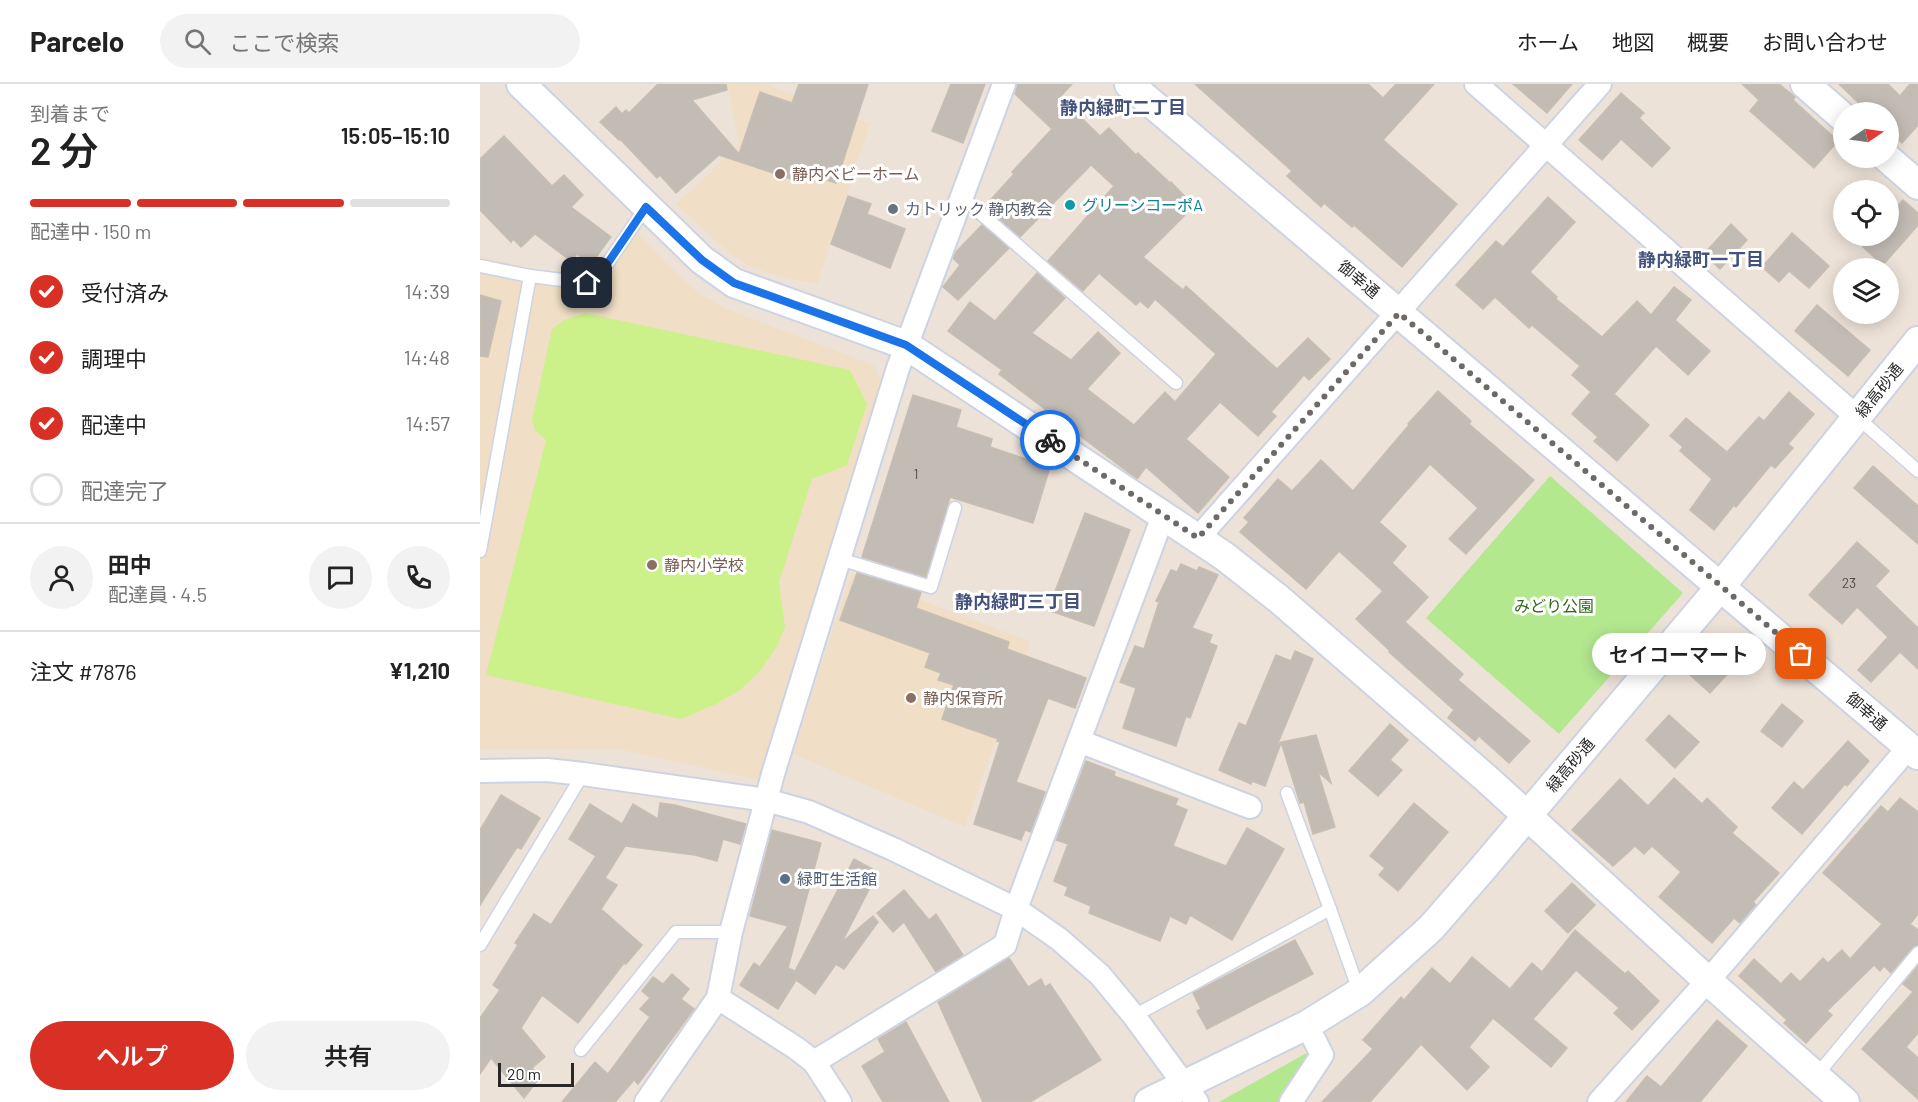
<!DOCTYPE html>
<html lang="ja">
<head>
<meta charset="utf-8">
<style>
	body { margin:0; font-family:Barlow,"Noto Sans JP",sans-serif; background:#f2f2f2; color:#222; height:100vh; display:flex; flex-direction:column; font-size:22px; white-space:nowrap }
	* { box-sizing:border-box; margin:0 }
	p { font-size:20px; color:#767676 }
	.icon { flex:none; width:33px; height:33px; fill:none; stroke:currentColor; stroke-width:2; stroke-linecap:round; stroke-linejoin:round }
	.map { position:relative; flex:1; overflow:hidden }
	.panel { display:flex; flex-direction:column; background:#fff; width:480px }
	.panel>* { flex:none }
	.needle { width:39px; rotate:77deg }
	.buttons { position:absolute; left:1353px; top:18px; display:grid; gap:12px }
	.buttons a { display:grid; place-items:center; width:66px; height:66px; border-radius:50%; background:#fff; box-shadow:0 3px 15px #0003; font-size:30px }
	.scale { position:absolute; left:18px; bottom:15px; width:76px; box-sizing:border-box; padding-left:6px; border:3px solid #282828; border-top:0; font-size:16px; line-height:21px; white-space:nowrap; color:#282828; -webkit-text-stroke:4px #fff; paint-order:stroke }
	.pin { position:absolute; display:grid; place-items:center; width:51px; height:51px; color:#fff; margin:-26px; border-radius:12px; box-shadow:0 3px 9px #0006 }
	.courier { position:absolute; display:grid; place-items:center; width:60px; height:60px; margin:-30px; border:4px solid #1a73e8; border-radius:50%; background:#fff; color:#222; box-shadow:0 2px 8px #0007 }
	.bubble { position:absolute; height:42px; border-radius:21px; background:#fff; box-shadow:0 3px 15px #0003; font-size:20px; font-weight:600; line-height:42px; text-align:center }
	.headline em { font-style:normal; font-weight:600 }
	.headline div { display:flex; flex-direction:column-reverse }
	.headline { display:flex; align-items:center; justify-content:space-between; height:102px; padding:0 30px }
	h1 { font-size:39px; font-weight:600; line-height:45px }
	.bar { display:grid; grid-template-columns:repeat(4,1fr); gap:9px 6px; align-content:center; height:72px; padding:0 30px }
	.bar i { height:8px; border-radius:4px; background:#e0e0e0 }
	.bar .active { background:#d93025 }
	.bar p { grid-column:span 4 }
	.line { display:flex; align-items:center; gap:15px; padding:0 30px; border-top:2px solid #e0e0e0 }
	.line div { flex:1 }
	.round { display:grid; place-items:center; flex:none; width:63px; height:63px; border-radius:32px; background:#f2f2f2 }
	ol { padding:0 30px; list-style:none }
	li { display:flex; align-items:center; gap:18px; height:66px }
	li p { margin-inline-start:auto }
	li .icon { padding:6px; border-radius:50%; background:#d93025; color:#fff; stroke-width:4 }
	li:last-child { color:#767676 }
	li i { width:33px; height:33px; border:3px solid #e0e0e0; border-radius:50% }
	.action { display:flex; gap:12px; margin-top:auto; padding:12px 30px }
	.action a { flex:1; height:69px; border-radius:36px; background:#d93025; color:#fff; font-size:24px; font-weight:600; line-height:69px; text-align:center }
	.action a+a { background:#f2f2f2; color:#222 }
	header { display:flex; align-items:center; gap:36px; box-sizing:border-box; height:84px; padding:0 30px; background:#fff; border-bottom:2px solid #e0e0e0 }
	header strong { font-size:28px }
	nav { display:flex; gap:33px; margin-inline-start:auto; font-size:21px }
	.search { width:420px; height:54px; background:#f2f2f2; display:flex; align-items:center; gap:15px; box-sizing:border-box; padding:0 21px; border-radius:33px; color:#767676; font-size:22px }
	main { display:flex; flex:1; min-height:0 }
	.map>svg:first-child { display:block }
	.education { fill:#f0dfc6 }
	.green { fill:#b3e88f }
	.pitch { fill:#ccf08a }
	.building { fill:#c3bcb5; stroke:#c7beb2; stroke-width:1.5 }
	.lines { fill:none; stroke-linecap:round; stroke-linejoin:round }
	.service-casing { stroke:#cdd3e3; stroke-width:15 }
	.minor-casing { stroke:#cdd3e3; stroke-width:26 }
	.tertiary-casing { stroke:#cdd3e3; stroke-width:32 }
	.service { stroke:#fff; stroke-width:12 }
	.minor { stroke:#fff; stroke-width:22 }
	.tertiary { stroke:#fff; stroke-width:28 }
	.done { stroke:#6d6966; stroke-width:6; stroke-dasharray:0 10.8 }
	.route { stroke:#1a73e8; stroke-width:8 }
	.education-dot { fill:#8d6e63; stroke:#fff; stroke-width:2 }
	.culture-dot { fill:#0f9aa8; stroke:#fff; stroke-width:2 }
	.worship-dot { fill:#6b7280; stroke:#fff; stroke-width:2 }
	.service-dot { fill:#5c6f8a; stroke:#fff; stroke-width:2 }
	.labels { text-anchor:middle; stroke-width:6; stroke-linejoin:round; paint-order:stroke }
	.number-label { font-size:14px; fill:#4f4d4b }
	.education-label { font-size:16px; fill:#785e54; stroke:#fff; text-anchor:start }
	.culture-label { font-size:16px; fill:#0d838f; stroke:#fff; text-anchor:start }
	.worship-label { font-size:16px; fill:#5b616d; stroke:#fff; text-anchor:start }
	.street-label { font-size:16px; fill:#282828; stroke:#fff }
	.park-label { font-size:16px; fill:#2b6a14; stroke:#fff }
	.service-label { font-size:16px; fill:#4e5e75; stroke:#fff; text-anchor:start }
	.neighbourhood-label { font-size:18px; font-weight:bold; fill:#45537c; stroke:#fff }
</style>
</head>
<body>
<header>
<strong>Parcelo</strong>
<div class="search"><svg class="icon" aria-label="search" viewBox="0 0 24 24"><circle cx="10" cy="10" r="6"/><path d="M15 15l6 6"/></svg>ここで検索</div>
<nav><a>ホーム</a><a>地図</a><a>概要</a><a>お問い合わせ</a></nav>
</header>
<main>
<section class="panel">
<div class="headline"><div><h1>2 分</h1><p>到着まで</p></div><em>15:05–15:10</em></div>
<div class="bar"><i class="active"></i><i class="active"></i><i class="active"></i><i></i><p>配達中 · 150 m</p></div>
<ol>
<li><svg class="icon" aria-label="check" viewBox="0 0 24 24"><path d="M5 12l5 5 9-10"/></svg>受付済み<p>14:39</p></li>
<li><svg class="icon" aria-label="check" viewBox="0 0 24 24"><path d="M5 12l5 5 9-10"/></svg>調理中<p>14:48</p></li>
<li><svg class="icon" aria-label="check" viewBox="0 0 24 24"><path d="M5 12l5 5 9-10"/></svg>配達中<p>14:57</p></li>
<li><i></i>配達完了</li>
</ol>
<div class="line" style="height:108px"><a class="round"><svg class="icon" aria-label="person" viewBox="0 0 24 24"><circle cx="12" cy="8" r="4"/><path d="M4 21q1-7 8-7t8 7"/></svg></a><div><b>田中</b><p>配達員 · 4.5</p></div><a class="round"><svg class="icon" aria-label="chat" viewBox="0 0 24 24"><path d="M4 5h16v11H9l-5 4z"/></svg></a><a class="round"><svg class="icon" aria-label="phone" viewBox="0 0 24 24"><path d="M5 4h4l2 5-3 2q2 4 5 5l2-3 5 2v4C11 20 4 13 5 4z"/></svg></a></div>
<div class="line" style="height:78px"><div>注文 #7876</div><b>¥1,210</b></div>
<div class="action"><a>ヘルプ</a><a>共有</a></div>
</section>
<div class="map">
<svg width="1438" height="1018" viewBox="0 0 1438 1018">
	<rect width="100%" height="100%" fill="#ece2d8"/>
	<g class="education">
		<path d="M 248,0 L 285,0 L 390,40 L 337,200 L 298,192 L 271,183 L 250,170 L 196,120 L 259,61 Z"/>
		<path d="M 149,140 L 189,182 L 218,209 L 247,225 L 393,281 L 401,296 L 278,696 L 142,666 L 0,665 L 0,172 L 76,190 L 111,191 Z"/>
		<path d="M 371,489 L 551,558 L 485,743 L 313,670 Z"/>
	</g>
	<g class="green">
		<path d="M 1070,392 L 1203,509 L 1079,650 L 946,534 Z"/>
		<path d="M 832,966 L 802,1018 L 739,1018 Z"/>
	</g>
	<path class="pitch" d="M 105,229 L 370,286 L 387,320 L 367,381 L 332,395 L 299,498 L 305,543 L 296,564 L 278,589 L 260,606 L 236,620 L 201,635 L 6,591 L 66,356 L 55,346 L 52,336 L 72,245 L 84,236 Z"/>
	<g class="building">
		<path d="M 178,0 L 246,0 L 247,6 L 212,16 L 259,70 L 280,8 L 312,19 L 319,0 L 388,0 L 356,99 L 314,85 L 311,95 L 239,71 L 196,109 L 180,91 L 177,94 L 140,55 L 139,56 L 120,38 L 136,23 L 142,30 L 146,26 L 149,29 Z"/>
		<path d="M 471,0 L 505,0 L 483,59 L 452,47 Z"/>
		<path d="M 537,0 L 592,0 L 580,13 L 620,52 L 629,44 L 656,71 L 658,69 L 690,99 L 691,98 L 714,122 L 663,173 L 703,206 L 706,202 L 797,285 L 828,254 L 850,275 L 829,296 L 824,291 L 791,328 L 796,332 L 778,352 L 740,318 L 706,355 L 749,393 L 718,429 L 666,383 L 657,395 L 519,290 L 522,286 L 468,247 L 490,218 L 515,237 L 557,189 L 585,214 L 552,249 L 591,276 L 618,248 L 640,269 L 607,305 L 654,341 L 685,308 L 695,318 L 736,270 L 675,215 L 668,224 L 660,217 L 656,221 L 619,189 L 603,207 L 568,177 L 634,102 L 611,81 L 540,153 L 505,122 L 534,90 L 532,88 L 572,45 L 535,10 Z"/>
		<path d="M 715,0 L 888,0 L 903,14 L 916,0 L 954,0 L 903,56 L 977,120 L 922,183 L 874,141 L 872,143 L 844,119 L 841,123 L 807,92 L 812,87 Z"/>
		<path d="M 1033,0 L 1092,0 L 1067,29 Z"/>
		<path d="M 1262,0 L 1299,0 L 1315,13 L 1313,16 L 1358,57 L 1334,84 L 1270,27 L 1279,16 Z"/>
		<path d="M 1359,0 L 1408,0 L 1420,12 L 1430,0 L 1438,0 L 1438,41 L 1422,59 L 1408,48 L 1408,28 L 1388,28 Z"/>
		<path d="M 1141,9 L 1164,29 L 1159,34 L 1190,64 L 1172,83 L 1141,55 L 1122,76 L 1099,56 Z"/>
		<path d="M 24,52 L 72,102 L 84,91 L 103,111 L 91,123 L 131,153 L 111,180 L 97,170 L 91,177 L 55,150 L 41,163 L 33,155 L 31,158 L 0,126 L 0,75 Z"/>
		<path d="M 368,112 L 391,120 L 387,130 L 425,145 L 410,184 L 351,160 Z"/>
		<path d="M 1068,113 L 1095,138 L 1050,188 L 1077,213 L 1076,215 L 1122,253 L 1157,217 L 1171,231 L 1194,203 L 1211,216 L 1195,236 L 1230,267 L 1208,291 L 1176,262 L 1134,310 L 1169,341 L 1137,377 L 1114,357 L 1118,353 L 1092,330 L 1111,308 L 1092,291 L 1100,282 L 1052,241 L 1049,244 L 1015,213 L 1003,225 L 976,201 L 1016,157 L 1023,163 Z"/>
		<path d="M 1423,116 L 1438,129 L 1438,141 L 1403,181 L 1383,163 L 1392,152 L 1408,152 L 1408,132 Z"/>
		<path d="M 1251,140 L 1267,156 L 1240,185 L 1224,170 Z"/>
		<path d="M 502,141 L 529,164 L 478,216 L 463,203 L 480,181 L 473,174 L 476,168 Z"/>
		<path d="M 1312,149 L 1349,182 L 1329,204 L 1309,187 L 1299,198 L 1282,183 Z"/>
		<path d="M 0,211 L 21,217 L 8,273 L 0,272 Z"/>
		<path d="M 1337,221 L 1390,266 L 1368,292 L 1315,247 Z"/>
		<path d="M 958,307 L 991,337 L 989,340 L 1054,396 L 986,470 L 969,455 L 998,424 L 950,380 L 899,438 L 926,462 L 912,479 L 948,513 L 925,538 L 983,590 L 978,596 L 1050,657 L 1029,679 L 999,652 L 995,657 L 968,634 L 974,626 L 909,568 L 910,567 L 876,535 L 903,507 L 859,467 L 826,505 L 760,448 L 769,438 L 764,434 L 798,395 L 812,407 L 841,376 L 873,407 L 929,341 L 928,340 Z"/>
		<path d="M 1309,308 L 1334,330 L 1308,360 L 1313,364 L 1295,384 L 1291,381 L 1256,423 L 1254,421 L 1234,446 L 1210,426 L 1232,395 L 1200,367 L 1203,363 L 1190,352 L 1206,334 L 1247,368 L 1279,333 L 1284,337 Z"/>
		<path d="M 433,311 L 481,326 L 476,343 L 512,355 L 510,363 L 570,383 L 553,439 L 470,413 L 446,493 L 382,473 Z"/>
		<path d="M 1393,382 L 1438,422 L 1438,460 L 1374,404 Z"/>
		<path d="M 605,429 L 650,446 L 614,542 L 568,526 Z"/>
		<path d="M 1377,458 L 1409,487 L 1395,502 L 1438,544 L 1438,585 L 1420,568 L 1391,598 L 1378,586 L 1408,553 L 1377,523 L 1362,540 L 1329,511 Z"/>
		<path d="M 701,480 L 717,487 L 719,483 L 738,491 L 712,544 L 732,551 L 729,559 L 737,562 L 710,634 L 706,632 L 696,662 L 643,644 L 656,604 L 640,598 L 655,562 L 664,565 L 679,518 L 676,517 L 691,486 L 697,488 Z"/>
		<path d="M 377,489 L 441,508 L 436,524 L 529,558 L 527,565 L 606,594 L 595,624 L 568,614 L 536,698 L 565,708 L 551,748 L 545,746 L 541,756 L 494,740 L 520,658 L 517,657 L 518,655 L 462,635 L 474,601 L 458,596 L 461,589 L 445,583 L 450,569 L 360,536 Z"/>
		<path d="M 1243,553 L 1264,572 L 1230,609 L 1209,590 Z"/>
		<path d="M 815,567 L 833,575 L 798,659 L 801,659 L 785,702 L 772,697 L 771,700 L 739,686 L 759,639 L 766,642 L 796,571 L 811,577 Z"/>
		<path d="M 1302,620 L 1323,637 L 1302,663 L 1281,647 Z"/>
		<path d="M 1189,631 L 1219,658 L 1195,684 L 1166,656 Z"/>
		<path d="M 910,640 L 928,656 L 910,676 L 922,686 L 898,712 L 869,687 Z"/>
		<path d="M 836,651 L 851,699 L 838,688 L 855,743 L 833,750 L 824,718 L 820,719 L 801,658 Z"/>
		<path d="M 1368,657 L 1389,677 L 1367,702 L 1365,700 L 1322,750 L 1292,724 L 1314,698 L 1323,706 Z"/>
		<path d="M 606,677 L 635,688 L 634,692 L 698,715 L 695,721 L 707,726 L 693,762 L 746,782 L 767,744 L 804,765 L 752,856 L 710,831 L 706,840 L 690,832 L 680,857 L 609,829 L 611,822 L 585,811 L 588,803 L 574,797 L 588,760 L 576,756 Z"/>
		<path d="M 1194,694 L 1222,720 L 1227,714 L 1257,743 L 1252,749 L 1299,789 L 1273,818 L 1276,821 L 1260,839 L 1254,834 L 1232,859 L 1179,813 L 1201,788 L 1172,762 L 1164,770 L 1155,762 L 1133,782 L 1092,746 L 1140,695 L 1168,722 Z"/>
		<path d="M 21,711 L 60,734 L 41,765 L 37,763 L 0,821 L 0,746 Z"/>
		<path d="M 1420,714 L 1438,728 L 1438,830 L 1430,840 L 1438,846 L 1438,861 L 1432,864 L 1411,889 L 1404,882 L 1400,887 L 1394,881 L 1347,927 L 1352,931 L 1326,959 L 1304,939 L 1307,936 L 1259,892 L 1274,875 L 1301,900 L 1311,889 L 1320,898 L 1343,874 L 1348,879 L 1362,866 L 1370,875 L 1402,840 L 1343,789 L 1401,722 L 1408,728 Z"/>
		<path d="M 180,719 L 195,721 L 266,740 L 260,760 L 243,755 L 237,777 L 215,771 L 145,762 L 125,794 L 137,801 L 121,825 L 162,861 L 146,880 L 144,879 L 98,939 L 62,911 L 41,944 L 65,973 L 52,984 L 60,993 L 44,1014 L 11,974 L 0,990 L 0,934 L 20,906 L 13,901 L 38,861 L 35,859 L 54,830 L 71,841 L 116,772 L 89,755 L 110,720 L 142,740 L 153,720 L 178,735 Z"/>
		<path d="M 934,719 L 968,748 L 918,807 L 899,791 L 905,784 L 890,772 Z"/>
		<path d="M 292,746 L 341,759 L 308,884 L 315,887 L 374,775 L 398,788 L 362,858 L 393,832 L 398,838 L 364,885 L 356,880 L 335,910 L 316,896 L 298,925 L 260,901 L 274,879 L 280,883 L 308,842 L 270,832 Z"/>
		<path d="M 1092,799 L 1115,821 L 1088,849 L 1065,827 Z"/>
		<path d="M 424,806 L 449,836 L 456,830 L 483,871 L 456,888 L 424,838 L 413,848 L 397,829 Z"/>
		<path d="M 1095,846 L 1145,890 L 1148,887 L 1179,917 L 1152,946 L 1134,929 L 1139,924 L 1096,886 L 1053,935 L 1087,964 L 1071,983 L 1013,934 L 989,963 L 1009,983 L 987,1006 L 941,960 L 890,1018 L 842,1018 L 893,965 L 883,956 L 921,913 L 924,916 L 952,884 L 970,900 L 992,873 L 1030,905 L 1052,879 L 1062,888 Z"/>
		<path d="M 815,856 L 833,890 L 727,945 L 717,927 L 721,925 L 713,909 Z"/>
		<path d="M 529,874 L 548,903 L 561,895 L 565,903 L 570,900 L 621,976 L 550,1018 L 503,1018 L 458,918 Z"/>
		<path d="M 1438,882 L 1438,949 L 1426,963 L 1438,974 L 1438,1015 L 1382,965 L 1433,908 L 1423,900 Z"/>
		<path d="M 192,890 L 209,905 L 201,915 L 214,925 L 158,1000 L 154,996 L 135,1018 L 82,1018 L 115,978 L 128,990 L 170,933 L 160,925 L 170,914 L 162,907 L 173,893 L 183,900 Z"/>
		<path d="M 1237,936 L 1267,962 L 1220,1018 L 1146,1018 L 1167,992 L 1181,1003 Z"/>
		<path d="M 426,938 L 469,1018 L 403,1018 L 382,982 L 405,968 L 398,955 Z"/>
	</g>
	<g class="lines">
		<g class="service-casing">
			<g id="service">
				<path d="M 483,114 L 696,299"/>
				<path d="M 0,182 L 50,192"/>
				<path d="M 1377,333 L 1438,387"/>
				<path d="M 0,467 L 50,192 L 107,199 L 123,186 L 166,123"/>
				<path d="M 360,475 L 451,503 L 475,424"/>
				<path d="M 807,709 L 850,825"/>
				<path d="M 0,861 L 103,690"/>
				<path d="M 654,932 L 850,825 L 879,907"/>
				<path d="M 101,966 L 196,848 L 251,848"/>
				<path d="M 1336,992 L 1438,869"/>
			</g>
		</g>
		<g class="minor-casing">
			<g id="minor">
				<path d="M 996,0 L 1377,333"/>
				<path d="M 718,454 L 1120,0"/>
				<path d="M 599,657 L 770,723"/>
				<path d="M 0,687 L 67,686 L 103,690 L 286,716 L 329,728 L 413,765 L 536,825 L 579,855 L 620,891 L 654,932 L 717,1018"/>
				<path d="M 238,914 L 316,964 L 334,978 L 360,1018"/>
				<path d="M 334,978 L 525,861 L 536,825 L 683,432"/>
				<path d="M 166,1018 L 238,914 L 251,848 L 293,690 L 418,284 L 524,0"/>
				<path d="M 811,1018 L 842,971 L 827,941"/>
				<path d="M 1119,1018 L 1239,884 L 1429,663"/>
			</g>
		</g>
		<g class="tertiary-casing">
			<g id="tertiary">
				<path d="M 41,0 L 222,176 L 254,199 L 426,261 L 744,472 L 800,516 L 1008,696 L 1228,897 L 1365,1018"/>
				<path d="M 649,0 L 1438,671"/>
				<path d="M 1325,0 L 1364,34"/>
				<path d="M 1407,74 L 1438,101"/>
				<path d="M 669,1018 L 827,941 L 880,908 L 951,844 L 1004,783 L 1241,502 L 1438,257"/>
			</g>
		</g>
		<use href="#service" class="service"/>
		<use href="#minor" class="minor"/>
		<use href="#tertiary" class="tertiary"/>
	</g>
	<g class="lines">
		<path class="done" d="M 570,356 L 718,454 L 919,229 L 1321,570"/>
		<path class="route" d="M 107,199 L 123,186 L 166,123 L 222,176 L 254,199 L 426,261 L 570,356"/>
	</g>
	<g class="education-dot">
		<circle cx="300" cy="90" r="6"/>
		<circle cx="172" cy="481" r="6"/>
		<circle cx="431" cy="614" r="6"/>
	</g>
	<circle class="culture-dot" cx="590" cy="121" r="6"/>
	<circle class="worship-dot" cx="413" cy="125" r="6"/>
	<circle class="service-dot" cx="305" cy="795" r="6"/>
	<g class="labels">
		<g class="number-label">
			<text x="436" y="395">1</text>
			<text x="1369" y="504">23</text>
		</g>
		<g class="education-label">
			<text x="312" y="96">静内ベビーホーム</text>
			<text x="184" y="487">静内小学校</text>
			<text x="443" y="620">静内保育所</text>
		</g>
		<g class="culture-label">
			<text x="602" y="127">グリーンコーポA</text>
		</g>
		<g class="worship-label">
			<text x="425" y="131">カトリック 静内教会</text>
		</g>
		<g class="street-label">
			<text transform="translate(879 195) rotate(40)" y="6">御幸通</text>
			<text transform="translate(1399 306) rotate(-51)" y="6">緑高砂通</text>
			<text transform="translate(1387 627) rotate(41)" y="6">御幸通</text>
			<text transform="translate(1090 681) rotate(-50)" y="6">緑高砂通</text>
		</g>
		<g class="park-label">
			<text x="1074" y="528">みどり公園</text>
		</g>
		<g class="service-label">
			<text x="317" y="801">緑町生活館</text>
		</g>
		<g class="neighbourhood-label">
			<text x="643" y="30">静内緑町二丁目</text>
			<text x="1221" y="182">静内緑町一丁目</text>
			<text x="538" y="524">静内緑町三丁目</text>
		</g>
	</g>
</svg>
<div class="buttons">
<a><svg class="needle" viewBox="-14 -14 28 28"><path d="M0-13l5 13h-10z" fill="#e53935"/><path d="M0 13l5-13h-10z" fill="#767676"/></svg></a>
<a><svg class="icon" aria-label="locate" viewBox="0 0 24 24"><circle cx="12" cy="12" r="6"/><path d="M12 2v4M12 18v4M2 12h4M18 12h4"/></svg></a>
<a><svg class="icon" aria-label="layers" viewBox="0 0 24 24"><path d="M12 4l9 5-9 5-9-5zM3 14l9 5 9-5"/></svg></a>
</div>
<div class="scale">20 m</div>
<div class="pin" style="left:1321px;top:570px;background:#ea580c"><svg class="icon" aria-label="bag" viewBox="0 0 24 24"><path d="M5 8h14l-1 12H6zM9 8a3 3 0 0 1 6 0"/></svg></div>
<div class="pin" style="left:107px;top:199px;background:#1f2937"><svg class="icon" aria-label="home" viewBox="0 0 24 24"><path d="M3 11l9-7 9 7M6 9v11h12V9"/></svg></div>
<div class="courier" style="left:570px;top:356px"><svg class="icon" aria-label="bike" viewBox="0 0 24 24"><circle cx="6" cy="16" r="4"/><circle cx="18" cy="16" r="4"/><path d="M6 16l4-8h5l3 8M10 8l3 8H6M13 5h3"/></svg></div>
<div class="bubble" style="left:1112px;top:549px;width:174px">セイコーマート</div>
</div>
</main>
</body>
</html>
